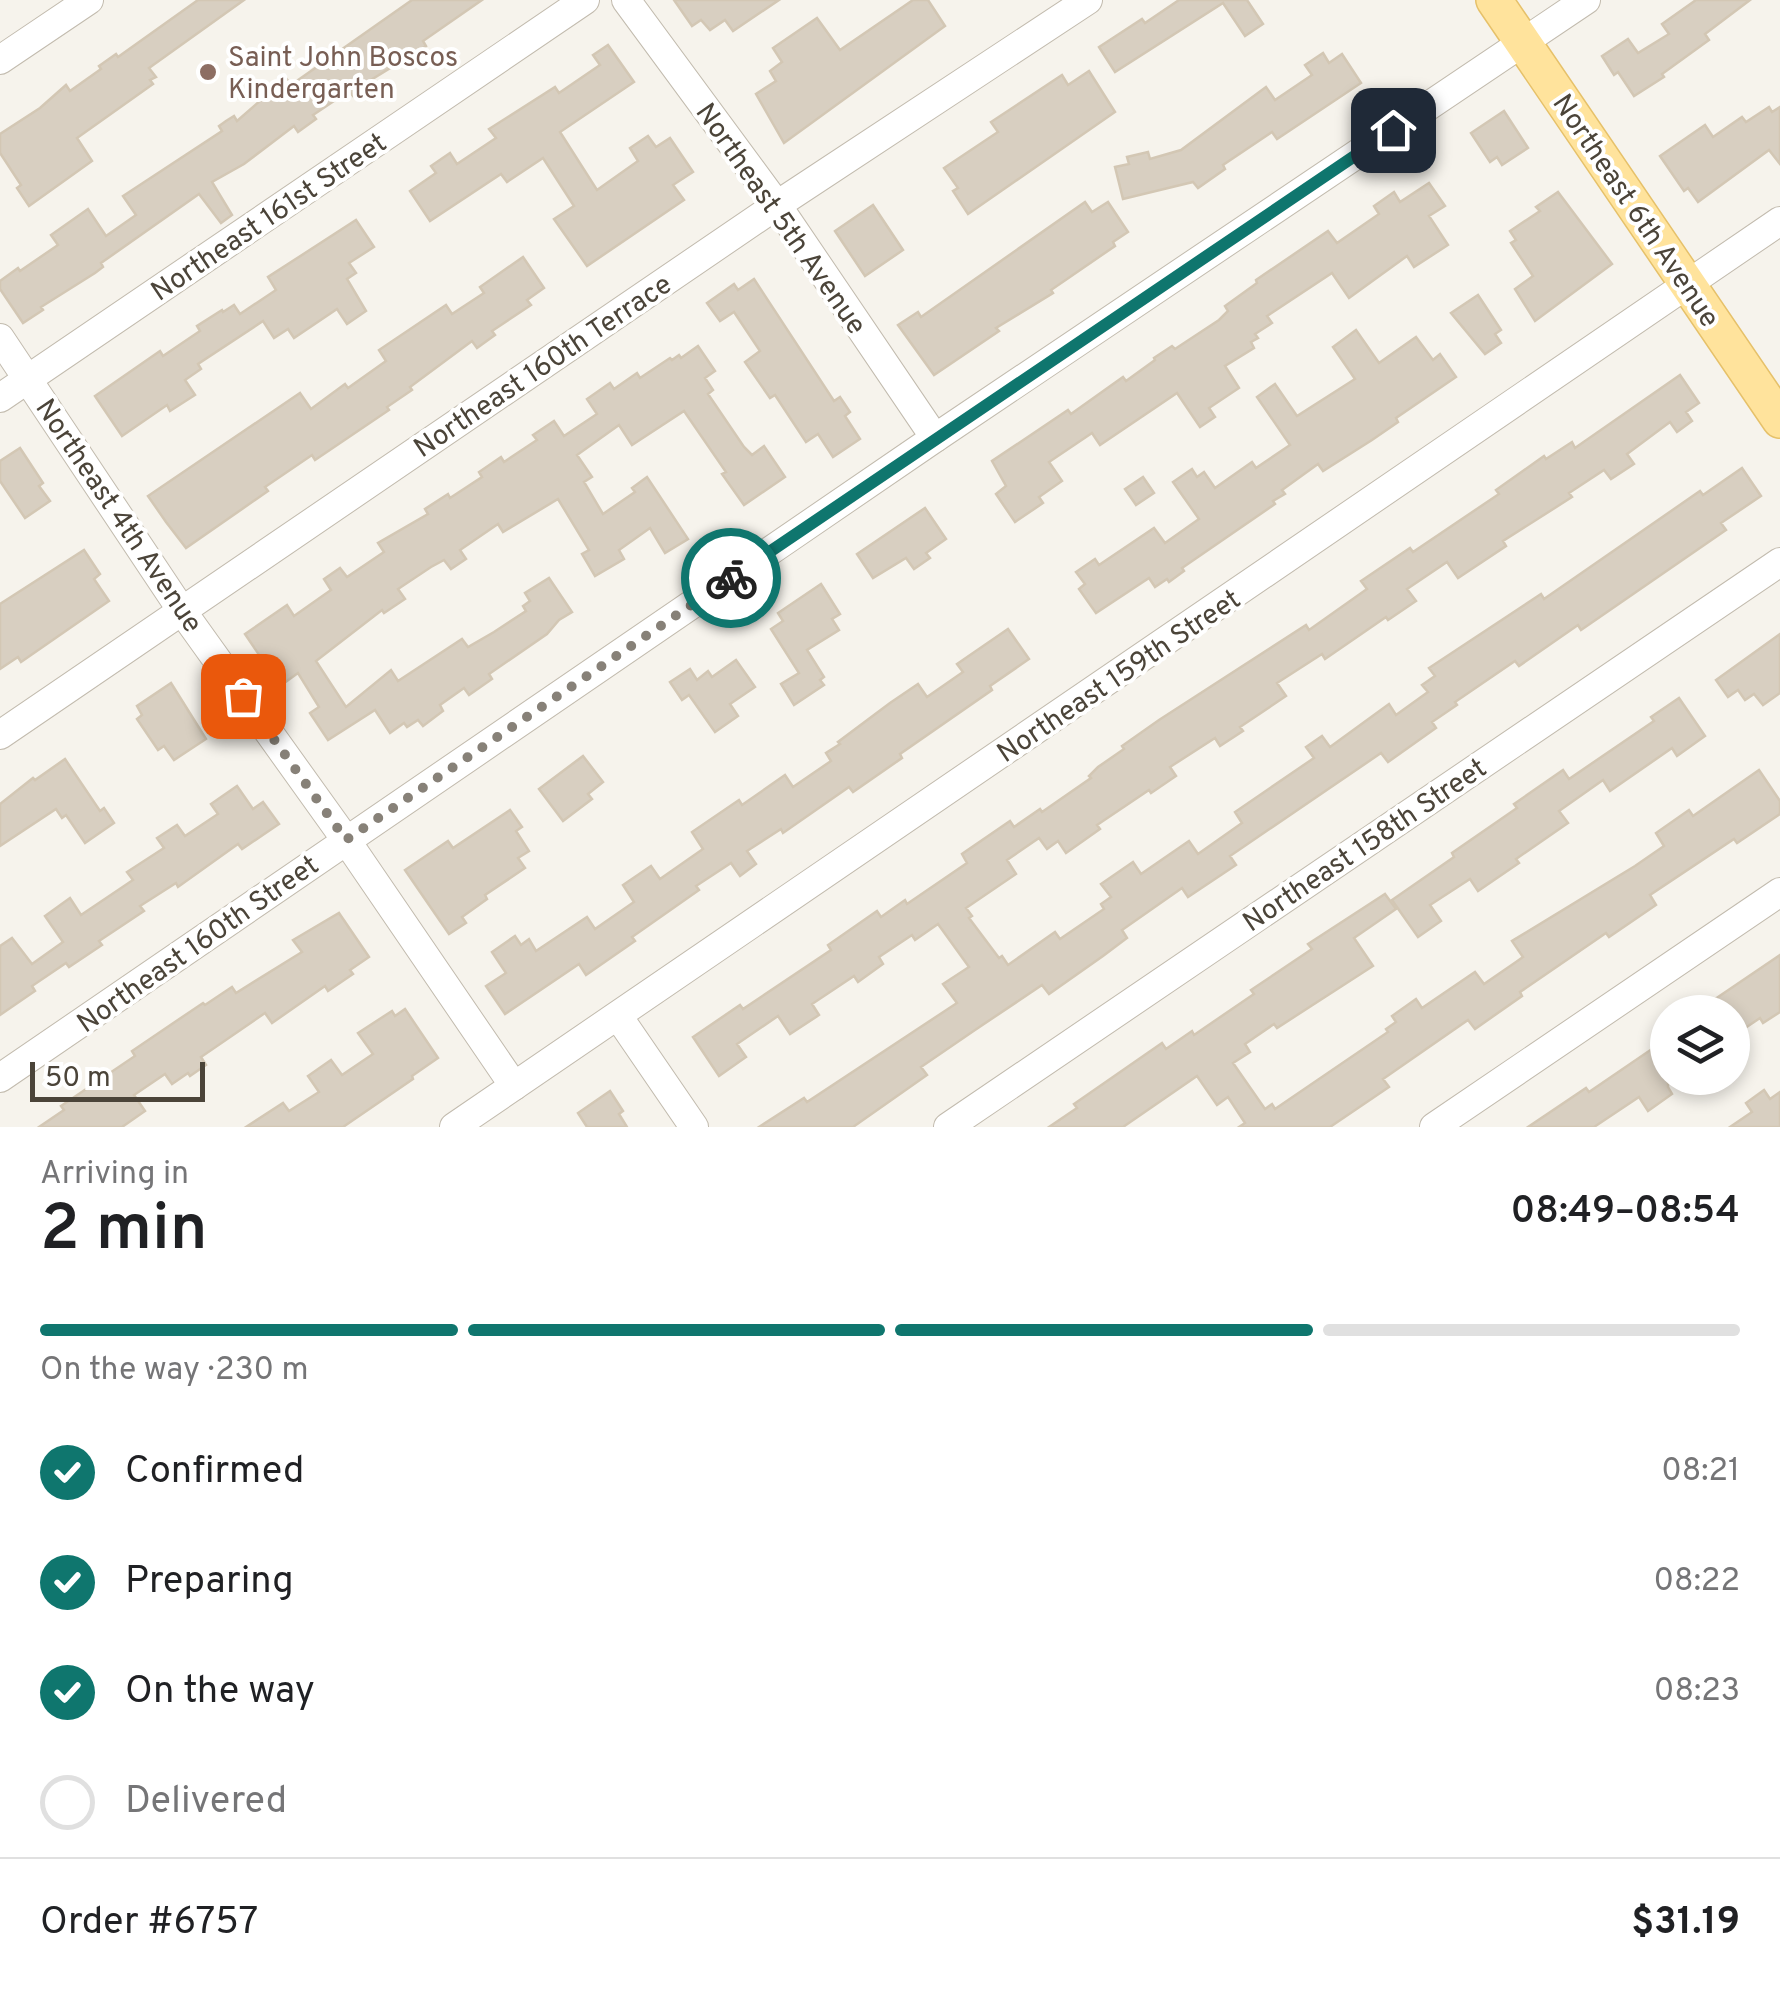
<!DOCTYPE html>
<html lang="en">
<head>
<meta charset="utf-8">
<style>
	body { margin:0; font-family:Overpass,sans-serif; background:#f6f6f6; color:#202124; height:100vh; display:flex; flex-direction:column; font-size:38px; white-space:nowrap }
	* { box-sizing:border-box; margin:0 }
	p { font-size:32px; color:#757577 }
	.icon { flex:none; width:55px; height:55px; fill:none; stroke:currentColor; stroke-width:2; stroke-linecap:round; stroke-linejoin:round }
	.map { position:relative; height:1127px; overflow:hidden }
	.drawer { display:flex; flex-direction:column; background:#fff; flex:1 }
	.drawer>* { flex:none }
	.buttons { position:absolute; left:1650px; top:995px; display:grid; gap:20px }
	.buttons a { display:grid; place-items:center; width:100px; height:100px; border-radius:50%; background:#fff; box-shadow:0 5px 15px #0003; font-size:50px }
	.scale { position:absolute; left:30px; bottom:25px; width:175px; box-sizing:border-box; padding-left:10px; border:5px solid #4b4439; border-top:0; font-size:28px; line-height:35px; white-space:nowrap; color:#4b4439; -webkit-text-stroke:8px #fff; paint-order:stroke }
	.pin { position:absolute; display:grid; place-items:center; width:85px; height:85px; color:#fff; margin:-42px; border-radius:20px; box-shadow:0 5px 15px #0006 }
	.courier { position:absolute; display:grid; place-items:center; width:100px; height:100px; margin:-50px; border:8px solid #0f766e; border-radius:50%; background:#fff; color:#222; box-shadow:0 2px 12px #0007 }
	.summary em { font-style:normal; font-weight:600 }
	.summary div { display:flex; flex-direction:column-reverse }
	.summary { display:flex; align-items:center; justify-content:space-between; height:170px; padding:0 40px }
	h1 { font-size:65px; font-weight:600; line-height:75px }
	.bar { display:grid; grid-template-columns:repeat(4,1fr); gap:15px 10px; align-content:center; height:120px; padding:0 40px }
	.bar i { height:12px; border-radius:8px; background:#e0e0e0 }
	.bar .current { background:#0f766e }
	.bar p { grid-column:span 4 }
	.line { display:flex; align-items:center; gap:25px; padding:0 40px; border-top:2px solid #e0e0e0 }
	.line div { flex:1 }
	ol { padding:0 40px; list-style:none }
	li { display:flex; align-items:center; gap:30px; height:110px }
	li p { margin-inline-start:auto }
	li .icon { padding:10px; border-radius:50%; background:#0f766e; color:#fff; stroke-width:4 }
	li:last-child { color:#757577 }
	li i { width:55px; height:55px; border:5px solid #e0e0e0; border-radius:50% }
	.map>svg:first-child { display:block }
	.building { fill:#d8cfc1; stroke:#d3c7b4; stroke-width:2.5 }
	.lines { fill:none; stroke-linecap:round; stroke-linejoin:round }
	.minor-casing { stroke:#c2bbae; stroke-width:30 }
	.major-casing { stroke:#e6c16a; stroke-width:38 }
	.minor { stroke:#fff; stroke-width:28 }
	.major { stroke:#ffe39c; stroke-width:35 }
	.done { stroke:#878178; stroke-width:10; stroke-dasharray:0 18 }
	.route { stroke:#0f766e; stroke-width:12 }
	.education-dot { fill:#8d6e63; stroke:#fff; stroke-width:4 }
	.labels { text-anchor:middle; stroke-width:8; stroke-linejoin:round; paint-order:stroke }
	.education-label { font-size:28px; fill:#785e54; stroke:#fff; text-anchor:start }
	.street-label { font-size:28px; fill:#4b4439; stroke:#fff }
</style>
</head>
<body>
<div class="map">
<svg width="1780" height="1127" viewBox="0 0 1780 1127">
	<rect width="100%" height="100%" fill="#f6f3ec"/>
	<g class="building">
		<path d="M 198,0 L 244,0 L 149,68 L 156,77 L 150,80 L 153,84 L 77,138 L 92,161 L 29,206 L 17,188 L 21,185 L 0,153 L 0,134 L 40,108 L 66,85 L 70,91 L 101,69 L 99,66 L 116,54 L 118,57 Z"/>
		<path d="M 412,0 L 482,0 L 423,41 L 426,46 L 366,83 L 368,86 L 360,91 L 353,96 L 349,91 L 313,115 L 316,119 L 298,132 L 294,126 L 244,164 L 212,182 L 232,215 L 221,223 L 199,194 L 101,263 L 103,267 L 95,273 L 41,307 L 43,310 L 23,323 L 0,289 L 0,281 L 18,268 L 20,271 L 58,245 L 51,235 L 88,209 L 106,236 L 136,215 L 123,196 L 222,131 L 219,126 L 226,121 L 234,116 L 237,121 L 286,78 L 291,85 Z"/>
		<path d="M 674,0 L 779,0 L 733,31 L 725,20 L 710,30 L 701,20 L 692,26 Z"/>
		<path d="M 913,0 L 928,0 L 945,26 L 784,143 L 756,94 L 776,81 L 770,71 L 782,62 L 773,48 L 817,18 L 840,50 Z"/>
		<path d="M 1179,0 L 1247,0 L 1263,24 L 1245,36 L 1223,3 L 1115,72 L 1099,47 L 1142,19 L 1145,23 Z"/>
		<path d="M 1696,0 L 1750,0 L 1705,34 L 1709,40 L 1662,74 L 1664,77 L 1634,96 L 1618,72 L 1614,75 L 1602,56 L 1628,39 L 1638,53 L 1669,34 L 1662,24 Z"/>
		<path d="M 608,45 L 634,82 L 560,132 L 597,190 L 638,161 L 630,148 L 648,136 L 656,147 L 670,138 L 693,172 L 673,185 L 684,200 L 587,266 L 554,219 L 574,206 L 543,158 L 507,182 L 501,174 L 430,221 L 410,191 L 436,173 L 431,166 L 450,153 L 457,164 L 496,138 L 489,129 L 555,87 L 559,93 L 600,65 L 593,55 Z"/>
		<path d="M 1323,53 L 1329,63 L 1342,54 L 1361,83 L 1277,139 L 1272,132 L 1223,165 L 1225,169 L 1198,188 L 1193,182 L 1123,199 L 1115,167 L 1129,164 L 1127,157 L 1148,152 L 1150,159 L 1181,150 L 1266,87 L 1275,100 L 1312,75 L 1305,65 Z"/>
		<path d="M 1089,71 L 1115,112 L 968,214 L 953,191 L 958,188 L 944,168 L 998,132 L 991,122 L 1062,75 L 1068,85 Z"/>
		<path d="M 1769,107 L 1772,112 L 1780,107 L 1780,164 L 1769,150 L 1698,202 L 1688,188 L 1684,191 L 1660,156 L 1705,125 L 1713,137 L 1742,117 L 1746,122 Z"/>
		<path d="M 1504,111 L 1528,148 L 1502,165 L 1497,157 L 1490,162 L 1471,133 Z"/>
		<path d="M 1429,183 L 1445,206 L 1429,216 L 1448,245 L 1414,267 L 1407,256 L 1349,298 L 1332,273 L 1267,316 L 1272,323 L 1255,334 L 1258,338 L 1251,342 L 1254,348 L 1225,366 L 1239,388 L 1209,408 L 1215,417 L 1200,427 L 1177,393 L 1100,445 L 1092,433 L 1049,462 L 1062,481 L 1039,497 L 1043,503 L 1015,522 L 996,494 L 1006,486 L 992,461 L 1068,410 L 1071,414 L 1123,377 L 1126,381 L 1155,360 L 1154,358 L 1172,346 L 1175,349 L 1219,320 L 1228,311 L 1225,306 L 1257,283 L 1256,280 L 1328,231 L 1337,243 L 1379,214 L 1374,206 L 1394,192 L 1400,202 Z"/>
		<path d="M 1558,192 L 1612,264 L 1535,321 L 1515,289 L 1533,276 L 1511,243 L 1516,240 L 1510,231 L 1540,211 L 1536,207 Z"/>
		<path d="M 1085,202 L 1092,212 L 1108,202 L 1128,232 L 1113,242 L 1115,246 L 1051,290 L 1053,293 L 996,328 L 999,331 L 934,375 L 898,325 L 918,312 L 921,317 Z"/>
		<path d="M 873,205 L 903,250 L 865,276 L 835,231 Z"/>
		<path d="M 356,220 L 374,247 L 349,263 L 356,273 L 347,279 L 366,311 L 347,324 L 337,309 L 294,338 L 288,329 L 274,338 L 263,321 L 198,364 L 201,369 L 185,380 L 195,395 L 170,411 L 167,405 L 122,436 L 95,396 L 160,351 L 163,356 L 200,331 L 197,326 L 222,310 L 223,312 L 234,305 L 240,314 L 276,290 L 268,277 Z"/>
		<path d="M 523,257 L 544,288 L 527,300 L 531,305 L 492,331 L 495,335 L 477,348 L 472,341 L 410,387 L 412,390 L 387,407 L 389,410 L 315,460 L 312,455 L 265,487 L 268,491 L 186,548 L 166,522 L 148,496 L 300,393 L 311,409 L 345,384 L 348,388 L 386,361 L 379,350 L 446,305 L 452,314 L 484,293 L 480,287 Z"/>
		<path d="M 754,279 L 834,401 L 840,397 L 850,412 L 845,416 L 860,439 L 833,457 L 818,434 L 806,442 L 775,395 L 770,398 L 745,362 L 760,351 L 734,312 L 720,321 L 707,303 L 734,284 L 738,290 Z"/>
		<path d="M 1478,295 L 1501,330 L 1495,334 L 1501,343 L 1485,354 L 1451,313 Z"/>
		<path d="M 1356,330 L 1379,363 L 1416,337 L 1433,360 L 1440,354 L 1456,377 L 1396,418 L 1398,422 L 1372,440 L 1323,471 L 1318,464 L 1282,490 L 1285,494 L 1273,501 L 1275,504 L 1182,568 L 1184,571 L 1169,582 L 1167,579 L 1155,587 L 1149,578 L 1096,613 L 1079,589 L 1085,584 L 1076,572 L 1095,559 L 1099,565 L 1154,528 L 1165,543 L 1199,519 L 1173,482 L 1192,469 L 1197,477 L 1204,472 L 1215,488 L 1252,462 L 1256,468 L 1290,445 L 1257,397 L 1275,384 L 1297,416 L 1355,379 L 1333,347 Z"/>
		<path d="M 698,346 L 715,371 L 705,378 L 713,390 L 708,394 L 744,447 L 752,455 L 764,446 L 785,477 L 744,505 L 722,474 L 726,472 L 684,411 L 632,445 L 619,425 L 577,455 L 592,477 L 584,482 L 603,514 L 635,492 L 632,488 L 647,477 L 688,539 L 665,553 L 650,528 L 619,550 L 624,559 L 595,576 L 582,554 L 589,550 L 558,499 L 503,532 L 498,524 L 460,550 L 466,559 L 451,569 L 444,560 L 431,567 L 398,589 L 405,599 L 384,613 L 382,610 L 316,661 L 346,707 L 391,670 L 398,681 L 462,639 L 468,647 L 494,632 L 526,611 L 523,606 L 530,601 L 525,593 L 549,578 L 572,612 L 559,620 L 547,634 L 489,674 L 492,679 L 469,695 L 464,688 L 440,705 L 443,711 L 423,726 L 418,720 L 407,727 L 404,723 L 390,733 L 375,710 L 328,740 L 310,713 L 319,707 L 298,673 L 280,686 L 245,634 L 287,605 L 294,616 L 331,590 L 324,579 L 340,568 L 347,577 L 384,552 L 378,543 L 428,514 L 425,509 L 448,494 L 450,498 L 482,477 L 479,472 L 501,457 L 504,462 L 537,440 L 533,435 L 554,421 L 564,436 L 597,414 L 587,399 L 610,383 L 614,389 L 637,373 L 640,378 L 670,358 L 672,360 L 679,355 L 681,358 Z"/>
		<path d="M 1680,375 L 1699,403 L 1686,412 L 1692,421 L 1677,432 L 1670,422 L 1627,454 L 1634,464 L 1611,479 L 1604,470 L 1569,493 L 1572,497 L 1503,541 L 1506,546 L 1458,578 L 1447,562 L 1407,589 L 1416,601 L 1388,620 L 1386,617 L 1325,659 L 1322,654 L 1277,683 L 1286,696 L 1240,727 L 1243,731 L 1220,746 L 1215,738 L 1170,767 L 1176,776 L 1151,793 L 1149,790 L 1097,825 L 1100,829 L 1066,853 L 1058,841 L 1047,849 L 1039,838 L 1007,860 L 1016,874 L 966,908 L 972,916 L 969,918 L 999,958 L 1002,956 L 1008,965 L 1055,932 L 1060,939 L 1104,909 L 1101,904 L 1111,897 L 1101,884 L 1133,862 L 1141,874 L 1189,841 L 1198,854 L 1242,823 L 1235,812 L 1314,758 L 1306,747 L 1322,736 L 1330,747 L 1389,704 L 1396,715 L 1428,692 L 1422,685 L 1435,676 L 1429,668 L 1541,594 L 1544,599 L 1700,491 L 1703,495 L 1742,468 L 1761,496 L 1721,523 L 1726,530 L 1581,630 L 1578,625 L 1519,666 L 1515,661 L 1455,702 L 1457,705 L 1432,722 L 1436,728 L 1388,762 L 1381,753 L 1230,856 L 1236,865 L 1188,897 L 1182,888 L 1122,930 L 1127,938 L 1103,956 L 1049,994 L 1042,985 L 975,1030 L 921,1067 L 927,1075 L 853,1127 L 759,1127 L 804,1098 L 807,1102 L 957,1003 L 943,984 L 969,967 L 938,924 L 915,940 L 912,935 L 879,957 L 883,964 L 858,982 L 854,976 L 812,1004 L 819,1015 L 790,1034 L 778,1016 L 737,1044 L 746,1057 L 719,1076 L 693,1037 L 740,1005 L 743,1009 L 831,950 L 828,945 L 877,911 L 881,917 L 905,900 L 907,904 L 967,863 L 962,854 L 1010,821 L 1014,827 L 1040,809 L 1042,812 L 1091,778 L 1089,776 L 1098,767 L 1124,749 L 1122,746 L 1159,720 L 1306,625 L 1309,630 L 1367,589 L 1361,581 L 1410,548 L 1413,552 L 1499,494 L 1496,490 L 1544,456 L 1546,459 L 1572,442 L 1575,448 Z"/>
		<path d="M 20,448 L 43,483 L 39,486 L 50,501 L 25,518 L 0,481 L 0,461 Z"/>
		<path d="M 1143,477 L 1154,493 L 1136,505 L 1125,489 Z"/>
		<path d="M 925,508 L 946,539 L 926,553 L 930,558 L 914,569 L 906,558 L 873,578 L 857,554 Z"/>
		<path d="M 84,550 L 100,574 L 94,579 L 109,601 L 21,662 L 18,657 L 0,669 L 0,604 Z"/>
		<path d="M 821,584 L 840,614 L 832,619 L 839,630 L 807,650 L 824,677 L 820,680 L 824,685 L 794,705 L 781,684 L 799,673 L 771,629 L 783,621 L 778,613 Z"/>
		<path d="M 1008,629 L 1029,659 L 990,686 L 992,690 L 900,754 L 902,758 L 853,792 L 849,787 L 783,833 L 781,829 L 747,851 L 756,864 L 740,876 L 731,863 L 696,886 L 699,890 L 632,937 L 635,941 L 586,975 L 579,964 L 505,1014 L 486,986 L 506,973 L 492,952 L 515,936 L 521,945 L 529,939 L 536,951 L 587,917 L 595,929 L 634,902 L 623,885 L 651,866 L 660,879 L 703,849 L 692,832 L 739,800 L 742,805 L 785,775 L 793,787 L 831,761 L 826,753 L 840,744 L 838,742 L 890,703 L 918,684 L 927,697 L 963,672 L 957,664 Z"/>
		<path d="M 1780,634 L 1780,693 L 1763,705 L 1754,694 L 1745,700 L 1738,690 L 1728,697 L 1716,680 Z"/>
		<path d="M 736,660 L 755,687 L 730,704 L 738,716 L 715,732 L 689,695 L 682,700 L 670,682 L 690,669 L 697,680 L 708,671 L 712,677 Z"/>
		<path d="M 171,683 L 206,739 L 174,760 L 164,746 L 158,750 L 137,719 L 142,715 L 137,706 Z"/>
		<path d="M 1679,698 L 1705,736 L 1677,756 L 1672,748 L 1610,791 L 1603,780 L 1559,811 L 1568,823 L 1516,859 L 1519,863 L 1478,891 L 1470,879 L 1430,905 L 1441,921 L 1418,937 L 1392,900 L 1454,857 L 1452,853 L 1517,808 L 1514,804 L 1563,770 L 1569,779 L 1654,721 L 1651,717 Z"/>
		<path d="M 583,756 L 603,782 L 588,794 L 592,799 L 563,821 L 539,789 Z"/>
		<path d="M 65,759 L 100,811 L 104,808 L 114,823 L 85,843 L 66,815 L 62,818 L 56,809 L 0,846 L 0,804 L 33,778 L 35,780 Z"/>
		<path d="M 1759,770 L 1780,801 L 1780,814 L 1737,843 L 1734,839 L 1650,895 L 1656,905 L 1609,937 L 1606,933 L 1520,992 L 1522,996 L 1475,1029 L 1468,1020 L 1383,1079 L 1389,1087 L 1330,1127 L 1239,1127 L 1245,1123 L 1228,1097 L 1217,1105 L 1197,1076 L 1123,1127 L 1049,1127 L 1077,1108 L 1074,1104 L 1162,1043 L 1166,1049 L 1192,1031 L 1194,1035 L 1254,994 L 1251,990 L 1312,949 L 1308,944 L 1385,894 L 1396,909 L 1354,938 L 1373,966 L 1277,1028 L 1274,1024 L 1245,1044 L 1250,1052 L 1233,1063 L 1265,1109 L 1272,1104 L 1275,1109 L 1388,1032 L 1386,1029 L 1396,1022 L 1392,1016 L 1416,999 L 1422,1008 L 1475,972 L 1484,984 L 1516,962 L 1523,957 L 1512,941 L 1635,866 L 1664,846 L 1656,833 L 1689,810 L 1693,816 Z"/>
		<path d="M 237,786 L 253,809 L 263,802 L 279,824 L 242,849 L 238,844 L 178,887 L 176,883 L 140,906 L 144,911 L 99,941 L 102,945 L 69,967 L 66,963 L 32,986 L 35,991 L 0,1015 L 0,946 L 12,938 L 32,964 L 63,942 L 45,916 L 70,898 L 81,915 L 133,880 L 127,872 L 164,848 L 157,838 L 177,825 L 185,836 L 218,814 L 211,804 Z"/>
		<path d="M 510,810 L 522,827 L 516,831 L 529,851 L 518,858 L 525,868 L 485,895 L 487,899 L 462,917 L 466,923 L 449,934 L 405,870 L 448,841 L 453,848 Z"/>
		<path d="M 339,913 L 369,957 L 350,970 L 353,974 L 328,991 L 325,986 L 272,1023 L 265,1013 L 201,1057 L 206,1065 L 190,1076 L 188,1073 L 172,1084 L 165,1074 L 134,1095 L 145,1111 L 122,1127 L 39,1127 L 64,1110 L 61,1106 L 135,1056 L 132,1051 L 203,1003 L 205,1005 L 232,987 L 236,993 L 302,952 L 293,940 Z"/>
		<path d="M 1780,955 L 1780,1012 L 1763,1023 L 1760,1018 L 1732,1037 L 1732,1012 L 1696,1012 Z"/>
		<path d="M 405,1009 L 438,1058 L 412,1076 L 413,1079 L 343,1127 L 246,1127 L 283,1103 L 289,1111 L 319,1092 L 308,1076 L 331,1060 L 342,1075 L 373,1054 L 358,1033 L 392,1011 L 395,1016 Z"/>
		<path d="M 1668,1038 L 1668,1087 L 1672,1094 L 1648,1111 L 1639,1097 L 1594,1127 L 1528,1127 L 1586,1088 L 1589,1092 Z"/>
		<path d="M 1764,1090 L 1770,1099 L 1780,1092 L 1780,1127 L 1730,1127 L 1752,1112 L 1746,1103 Z"/>
		<path d="M 610,1091 L 623,1111 L 619,1114 L 627,1127 L 587,1127 L 578,1113 Z"/>
	</g>
	<g class="lines">
		<g class="minor-casing">
			<g id="minor">
				<path d="M 626,0 L 777,205 L 935,438"/>
				<path d="M 0,60 L 89,0"/>
				<path d="M 0,338 L 182,611 L 346,840 L 514,1086"/>
				<path d="M 0,398 L 585,0"/>
				<path d="M 0,735 L 777,205 L 1088,0"/>
				<path d="M 618,1016 L 694,1127"/>
				<path d="M 0,1078 L 935,438 L 1586,0"/>
				<path d="M 454,1127 L 1780,221"/>
				<path d="M 948,1127 L 1780,562"/>
				<path d="M 1434,1127 L 1780,892"/>
			</g>
		</g>
		<g class="major-casing">
			<path id="major" d="M 1494,0 L 1780,420"/>
		</g>
		<use href="#minor" class="minor"/>
		<use href="#major" class="major"/>
	</g>
	<g class="lines">
		<path class="done" d="M 243,696 L 346,840 L 731,578"/>
		<path class="route" d="M 731,578 L 1393,130"/>
	</g>
	<circle class="education-dot" cx="208" cy="72" r="10"/>
	<g class="labels">
		<g class="education-label">
			<text x="228" y="66">Saint John Boscos<tspan x="228" dy="32">Kindergarten</tspan></text>
		</g>
		<g class="street-label">
			<text transform="translate(1637 210) rotate(56)" y="10">Northeast 6th Avenue</text>
			<text transform="translate(268 216) rotate(-34)" y="10">Northeast 161st Street</text>
			<text transform="translate(782 218) rotate(55)" y="10">Northeast 5th Avenue</text>
			<text transform="translate(542 365) rotate(-34)" y="10">Northeast 160th Terrace</text>
			<text transform="translate(120 515) rotate(56)" y="10">Northeast 4th Avenue</text>
			<text transform="translate(1118 675) rotate(-34)" y="10">Northeast 159th Street</text>
			<text transform="translate(1364 844) rotate(-34)" y="10">Northeast 158th Street</text>
			<text transform="translate(197 943) rotate(-35)" y="10">Northeast 160th Street</text>
		</g>
	</g>
</svg>
<div class="buttons">
<a><svg class="icon" aria-label="layers" viewBox="0 0 24 24"><path d="M12 4l9 5-9 5-9-5zM3 14l9 5 9-5"/></svg></a>
</div>
<div class="scale">50 m</div>
<div class="pin" style="left:243px;top:696px;background:#ea580c"><svg class="icon" aria-label="bag" viewBox="0 0 24 24"><path d="M5 8h14l-1 12H6zM9 8a3 3 0 0 1 6 0"/></svg></div>
<div class="pin" style="left:1393px;top:130px;background:#1f2937"><svg class="icon" aria-label="home" viewBox="0 0 24 24"><path d="M3 11l9-7 9 7M6 9v11h12V9"/></svg></div>
<div class="courier" style="left:731px;top:578px"><svg class="icon" aria-label="bike" viewBox="0 0 24 24"><circle cx="6" cy="16" r="4"/><circle cx="18" cy="16" r="4"/><path d="M6 16l4-8h5l3 8M10 8l3 8H6M13 5h3"/></svg></div>
</div>
<section class="drawer">
<div class="summary"><div><h1>2 min</h1><p>Arriving in</p></div><em>08:49–08:54</em></div>
<div class="bar"><i class="current"></i><i class="current"></i><i class="current"></i><i></i><p>On the way · 230 m</p></div>
<ol>
<li><svg class="icon" aria-label="check" viewBox="0 0 24 24"><path d="M5 12l5 5 9-10"/></svg>Confirmed<p>08:21</p></li>
<li><svg class="icon" aria-label="check" viewBox="0 0 24 24"><path d="M5 12l5 5 9-10"/></svg>Preparing<p>08:22</p></li>
<li><svg class="icon" aria-label="check" viewBox="0 0 24 24"><path d="M5 12l5 5 9-10"/></svg>On the way<p>08:23</p></li>
<li><i></i>Delivered</li>
</ol>
<div class="line" style="height:130px"><div>Order #6757</div><b>$31.19</b></div>
</section>
</body>
</html>
